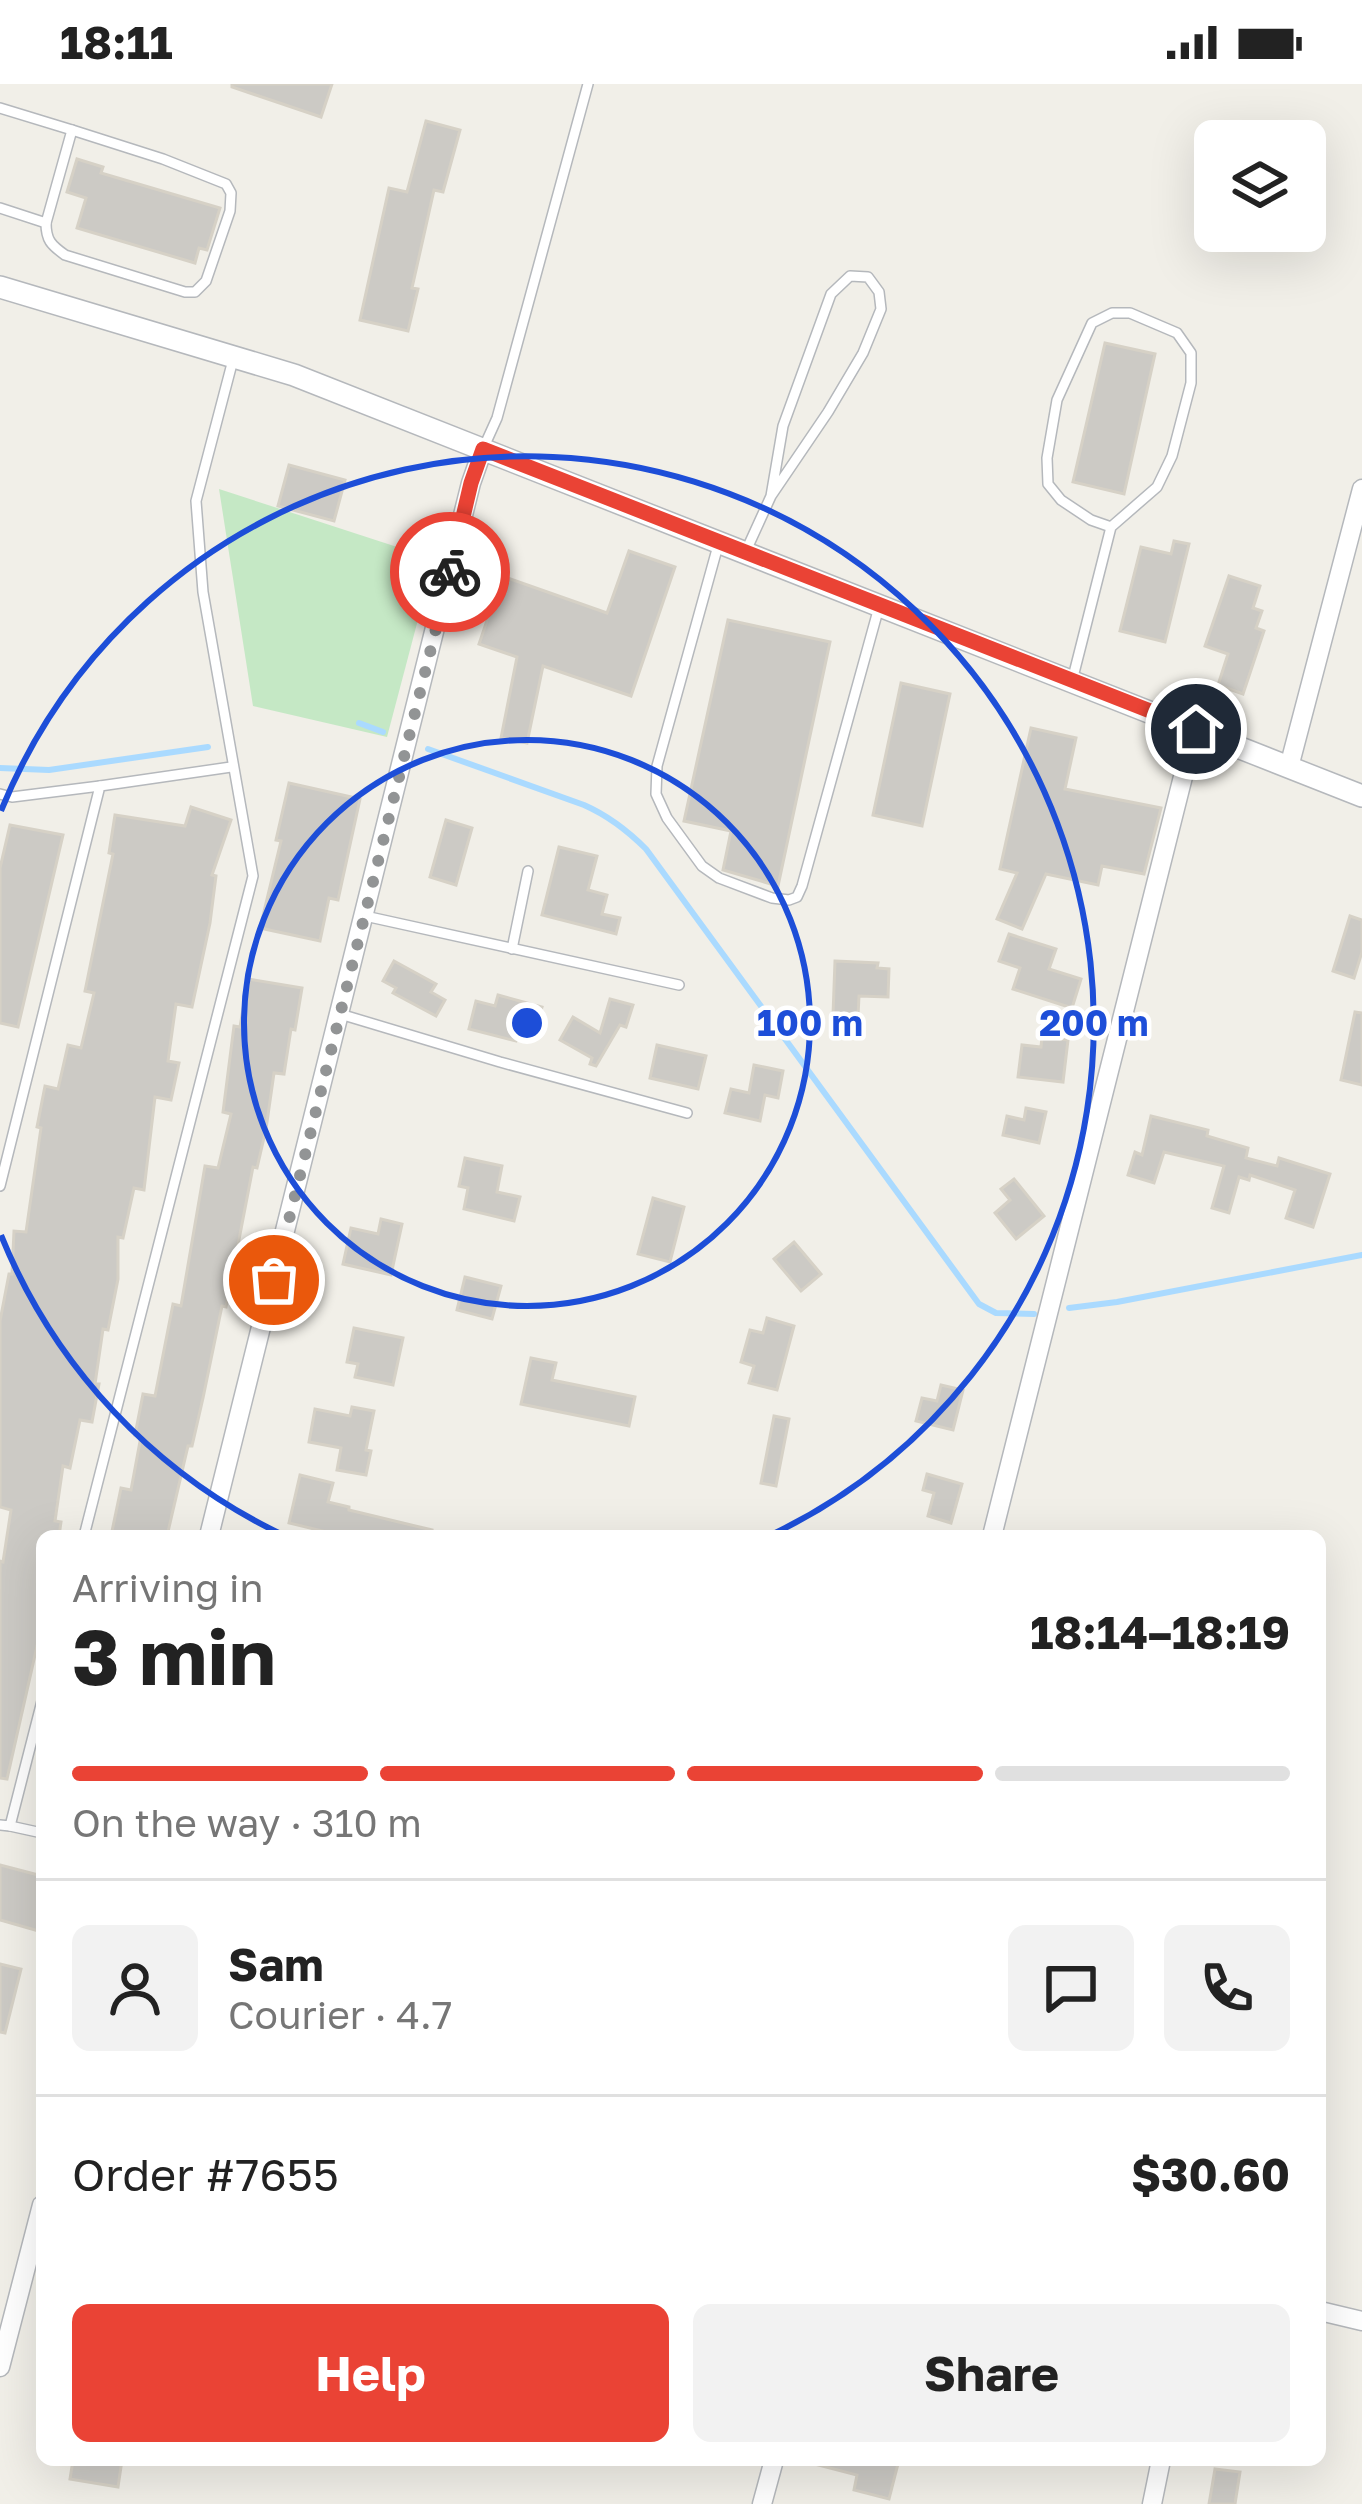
<!DOCTYPE html>
<html lang="en">
<head>
<meta charset="utf-8">
<style>
	body { margin:0; font-family:"Golos Text",sans-serif; background:#f2f2f2; color:#222; height:100vh; display:flex; flex-direction:column; font-size:45px; white-space:nowrap }
	* { box-sizing:border-box; margin:0 }
	p { font-size:39px; color:#767676 }
	.icon { flex:none; width:66px; height:66px; fill:none; stroke:currentColor; stroke-width:2; stroke-linecap:round; stroke-linejoin:round }
	.map { position:relative; flex:1; overflow:hidden }
	.drawer { position:absolute; left:36px; top:1446px; width:1290px; height:936px; display:flex; flex-direction:column; background:#fff; border-radius:18px; box-shadow:0 12px 48px #0002 }
	.drawer>* { flex:none }
	.controls { position:absolute; left:1194px; top:36px; display:grid; gap:24px }
	.controls a { display:grid; place-items:center; width:132px; height:132px; border-radius:18px; background:#fff; box-shadow:0 12px 48px #0002; font-size:60px }
	.pin { position:absolute; display:grid; place-items:center; width:102px; height:102px; color:#fff; margin:-51px; border:6px solid #fff; border-radius:50%; box-shadow:0 3px 12px #0007 }
	.courier { position:absolute; display:grid; place-items:center; width:120px; height:120px; margin:-60px; border:9px solid #ea4335; border-radius:50%; background:#fff; color:#222; box-shadow:0 3px 15px #0007 }
	.overview em { font-style:normal; font-weight:700 }
	.overview div { display:flex; flex-direction:column-reverse }
	.overview { display:flex; align-items:center; justify-content:space-between; height:204px; padding:0 36px }
	h1 { font-size:78px; font-weight:700; line-height:90px }
	.bar { display:grid; grid-template-columns:repeat(4,1fr); gap:18px 12px; align-content:center; height:144px; padding:0 36px }
	.bar i { height:15px; border-radius:9px; background:#e0e0e0 }
	.bar .selected { background:#ea4335 }
	.bar p { grid-column:span 4 }
	.line { display:flex; align-items:center; gap:30px; padding:0 36px; border-top:3px solid #e0e0e0 }
	.line div { flex:1 }
	.round { display:grid; place-items:center; flex:none; width:126px; height:126px; border-radius:18px; background:#f2f2f2 }
	.button { display:flex; gap:24px; margin-top:auto; padding:24px 36px }
	.button a { flex:1; height:138px; border-radius:18px; background:#ea4335; color:#fff; font-size:48px; font-weight:700; line-height:138px; text-align:center }
	.button a+a { background:#f2f2f2; color:#222 }
	.status { display:flex; justify-content:space-between; align-items:center; height:84px; padding:0 60px; background:#fff; direction:ltr }
	.status svg { height:33px; fill:currentColor }
	.map>svg:first-child { display:block }
	.green { fill:#c5e8c5 }
	.lines { fill:none; stroke-linecap:round; stroke-linejoin:round }
	.stream { stroke:#aadaff; stroke-width:6 }
	.building { fill:#cccac5; stroke:#d6d1c6; stroke-width:3 }
	.service-casing { stroke:#b5b8bc; stroke-width:12 }
	.minor-casing { stroke:#b5b8bc; stroke-width:21 }
	.tertiary-casing { stroke:#b5b8bc; stroke-width:24 }
	.service { stroke:#fff; stroke-width:9 }
	.minor { stroke:#fff; stroke-width:18 }
	.tertiary { stroke:#fff; stroke-width:21 }
	.done { stroke:#929495; stroke-width:12; stroke-dasharray:0 21.6 }
	.route { stroke:#ea4335; stroke-width:15 }
	.ring { fill:none; stroke:#1d4ed8; stroke-width:6 }
	.centre { fill:#1d4ed8; stroke:#fff; stroke-width:6 }
	.ring-label { font-size:36px; text-anchor:middle; font-weight:bold; fill:#1d4ed8; stroke:#fff; stroke-width:9; stroke-linejoin:round; paint-order:stroke }
</style>
</head>
<body>
<div class="status"><b>18:11</b><svg viewBox="0 0 49 12"><path d="M0 12V9h3v3zM5 12V6h3v6zM10 12V3h3v9zM15 12V0h3v12zM26 1h20v11H26zM47 4h2v5h-2z"/></svg></div>
<div class="map">
<svg width="1362" height="2420" viewBox="0 0 1362 2420">
	<rect width="100%" height="100%" fill="#f1efe8"/>
	<path class="green" d="M 219,405 L 434,475 L 387,653 L 253,622 Z"/>
	<g class="lines">
		<g class="stream">
			<path d="M 359,639 L 383,648"/>
			<path d="M 428,665 L 584,721 C 609,732 627,746 646,765 L 979,1220 L 996,1229 L 1034,1230"/>
			<path d="M 0,684 L 49,686 L 208,663"/>
			<path d="M 1069,1224 L 1117,1218 L 1362,1171"/>
		</g>
	</g>
	<g class="building">
		<path d="M 232,0 L 332,0 L 321,33 L 232,3 Z"/>
		<path d="M 426,37 L 460,46 L 443,108 L 434,106 L 412,204 L 418,205 L 408,247 L 360,236 L 389,104 L 407,108 Z"/>
		<path d="M 77,75 L 103,83 L 101,89 L 220,124 L 207,166 L 199,164 L 195,179 L 77,144 L 86,114 L 67,108 Z"/>
		<path d="M 1105,259 L 1155,270 L 1124,410 L 1073,398 Z"/>
		<path d="M 289,381 L 345,396 L 334,437 L 278,422 Z"/>
		<path d="M 1174,457 L 1189,460 L 1165,558 L 1120,547 L 1141,463 L 1171,470 Z"/>
		<path d="M 629,467 L 675,483 L 631,612 L 543,582 L 527,659 L 501,654 L 517,573 L 479,560 L 502,492 L 607,529 Z"/>
		<path d="M 1229,492 L 1260,502 L 1253,524 L 1262,527 L 1256,544 L 1264,547 L 1243,610 L 1218,601 L 1228,570 L 1205,562 Z"/>
		<path d="M 728,536 L 830,558 L 778,802 L 723,786 L 731,747 L 684,737 Z"/>
		<path d="M 901,599 L 950,610 L 922,742 L 873,731 Z"/>
		<path d="M 1031,644 L 1076,654 L 1065,705 L 1161,724 L 1144,790 L 1102,782 L 1098,801 L 1046,790 L 1022,845 L 997,835 L 1017,789 L 1000,785 Z"/>
		<path d="M 289,699 L 360,715 L 338,816 L 329,814 L 320,857 L 260,844 L 281,757 L 276,756 Z"/>
		<path d="M 191,723 L 231,736 L 212,791 L 216,792 L 210,839 L 192,923 L 176,920 L 168,977 L 179,979 L 171,1016 L 155,1013 L 144,1106 L 134,1104 L 123,1154 L 118,1153 L 118,1195 L 108,1246 L 103,1245 L 95,1300 L 99,1300 L 92,1338 L 80,1336 L 70,1384 L 63,1382 L 55,1437 L 61,1438 L 59,1452 L 42,1452 L 42,1540 L 7,1695 L 0,1694 L 0,1477 L 3,1478 L 11,1426 L 0,1423 L 0,1237 L 9,1190 L 12,1190 L 14,1147 L 26,1148 L 41,1044 L 37,1043 L 45,1002 L 58,1005 L 68,961 L 81,964 L 94,909 L 85,907 L 113,770 L 109,769 L 115,731 L 185,742 Z"/>
		<path d="M 446,736 L 472,744 L 456,801 L 430,793 Z"/>
		<path d="M 10,741 L 63,751 L 18,943 L 0,939 L 0,784 Z"/>
		<path d="M 559,763 L 597,772 L 588,806 L 607,811 L 602,830 L 620,834 L 616,850 L 542,831 Z"/>
		<path d="M 1350,832 L 1362,836 L 1362,868 L 1354,894 L 1333,887 Z"/>
		<path d="M 1009,850 L 1056,865 L 1049,885 L 1081,895 L 1072,924 L 1013,905 L 1020,884 L 999,877 Z"/>
		<path d="M 394,877 L 436,900 L 431,908 L 445,916 L 436,932 L 393,909 L 396,904 L 383,897 Z"/>
		<path d="M 835,877 L 878,879 L 877,884 L 889,885 L 888,913 L 859,912 L 858,932 L 833,931 Z"/>
		<path d="M 248,895 L 302,904 L 295,946 L 291,945 L 284,990 L 274,989 L 266,1045 L 257,1084 L 253,1083 L 226,1223 L 222,1222 L 203,1314 L 192,1362 L 188,1362 L 167,1452 L 111,1452 L 121,1404 L 131,1406 L 141,1352 L 135,1351 L 143,1310 L 155,1312 L 173,1220 L 181,1222 L 205,1082 L 218,1084 L 231,1030 L 223,1028 L 234,942 L 240,943 Z"/>
		<path d="M 498,911 L 542,923 L 534,952 L 519,947 L 516,957 L 469,945 L 476,917 L 495,922 Z"/>
		<path d="M 610,915 L 633,921 L 626,943 L 620,941 L 596,982 L 590,980 L 592,974 L 560,956 L 573,933 L 600,949 Z"/>
		<path d="M 1355,928 L 1362,929 L 1362,1001 L 1341,996 Z"/>
		<path d="M 1042,953 L 1068,956 L 1063,998 L 1018,993 L 1022,961 L 1041,963 Z"/>
		<path d="M 657,961 L 706,972 L 698,1005 L 650,994 Z"/>
		<path d="M 754,981 L 783,987 L 778,1014 L 765,1011 L 760,1037 L 725,1029 L 731,1005 L 749,1009 Z"/>
		<path d="M 1026,1024 L 1046,1028 L 1039,1059 L 1003,1051 L 1007,1032 L 1024,1036 Z"/>
		<path d="M 1151,1032 L 1208,1046 L 1207,1052 L 1248,1064 L 1246,1074 L 1277,1082 L 1279,1074 L 1330,1090 L 1313,1143 L 1286,1134 L 1295,1106 L 1250,1091 L 1249,1096 L 1239,1093 L 1229,1129 L 1212,1124 L 1224,1082 L 1164,1068 L 1154,1099 L 1128,1091 L 1135,1068 L 1142,1071 Z"/>
		<path d="M 465,1074 L 502,1082 L 497,1108 L 520,1113 L 514,1137 L 464,1125 L 468,1104 L 459,1102 Z"/>
		<path d="M 1014,1095 L 1044,1132 L 1016,1155 L 995,1129 L 1010,1116 L 1001,1105 Z"/>
		<path d="M 653,1114 L 684,1123 L 670,1178 L 638,1170 Z"/>
		<path d="M 381,1135 L 402,1140 L 391,1191 L 343,1180 L 351,1144 L 378,1150 Z"/>
		<path d="M 794,1158 L 821,1190 L 801,1207 L 774,1175 Z"/>
		<path d="M 465,1193 L 501,1202 L 492,1235 L 457,1226 Z"/>
		<path d="M 767,1234 L 794,1242 L 777,1306 L 749,1299 L 754,1282 L 741,1278 L 750,1246 L 763,1249 Z"/>
		<path d="M 354,1244 L 403,1254 L 393,1301 L 355,1293 L 358,1280 L 347,1278 Z"/>
		<path d="M 531,1274 L 556,1279 L 552,1296 L 635,1313 L 629,1342 L 521,1320 Z"/>
		<path d="M 941,1301 L 963,1306 L 953,1346 L 916,1337 L 922,1314 L 937,1317 Z"/>
		<path d="M 352,1323 L 374,1327 L 366,1366 L 371,1367 L 366,1391 L 337,1386 L 341,1364 L 309,1358 L 315,1325 L 350,1332 Z"/>
		<path d="M 774,1332 L 789,1335 L 776,1402 L 761,1399 Z"/>
		<path d="M 927,1390 L 962,1400 L 951,1439 L 928,1432 L 934,1409 L 923,1406 Z"/>
		<path d="M 300,1391 L 333,1399 L 328,1418 L 349,1423 L 349,1426 L 432,1446 L 431,1452 L 343,1452 L 289,1439 Z"/>
		<path d="M 0,1781 L 42,1792 L 42,1848 L 0,1836 Z"/>
		<path d="M 0,1880 L 21,1885 L 5,1949 L 0,1948 Z"/>
		<path d="M 73,2376 L 122,2376 L 118,2403 L 70,2395 Z"/>
		<path d="M 819,2376 L 899,2376 L 889,2415 L 854,2406 L 857,2391 L 818,2381 Z"/>
		<path d="M 1215,2385 L 1240,2388 L 1235,2420 L 1209,2420 Z"/>
	</g>
	<g class="lines">
		<g class="service-casing">
			<g id="service">
				<path d="M 0,24 L 72,46 L 46,139 L 0,124"/>
				<path d="M 46,139 C 46,156 51,161 65,171 L 185,208 L 195,208 L 206,197 L 230,127 L 231,109 L 226,100 L 163,75 L 72,46"/>
				<path d="M 483,365 L 497,334 L 588,0"/>
				<path d="M 719,458 L 657,682 L 656,710 L 667,734 L 702,782 L 719,794 L 772,814 L 789,816 L 797,813 L 802,802 L 879,523"/>
				<path d="M 745,469 L 771,412 L 828,328 L 863,269 L 881,225 L 879,208 L 868,193 L 850,192 L 831,210 L 783,342 L 771,412"/>
				<path d="M 1072,597 L 1111,443 L 1157,403 L 1172,372 L 1191,299 L 1191,269 L 1177,249 L 1130,229 L 1112,229 L 1092,239 L 1057,316 L 1047,374 L 1048,400 L 1061,416 L 1091,436 L 1111,443"/>
				<path d="M 0,710 L 12,713 L 100,702"/>
				<path d="M 365,832 L 679,901"/>
				<path d="M 512,865 L 528,787"/>
				<path d="M 340,930 L 500,978 L 687,1029"/>
				<path d="M 0,1102 L 100,702 L 231,683"/>
				<path d="M 84,1452 L 253,792 L 203,508 L 196,417 L 234,272"/>
				<path d="M 0,1741 L 10,1742 L 42,1617"/>
				<path d="M 10,1742 L 42,1749"/>
			</g>
		</g>
		<g class="minor-casing">
			<g id="minor">
				<path d="M 1289,683 L 1362,405"/>
				<path d="M 209,1452 L 471,399 L 483,365"/>
				<path d="M 992,1452 L 1195,645"/>
				<path d="M 1320,2227 L 1362,2237"/>
				<path d="M 0,2283 L 42,2121"/>
				<path d="M 762,2420 L 774,2376"/>
				<path d="M 1152,2420 L 1161,2376"/>
			</g>
		</g>
		<g class="tertiary-casing">
			<path id="tertiary" d="M 0,203 L 294,291 L 1362,712"/>
		</g>
		<use href="#service" class="service"/>
		<use href="#minor" class="minor"/>
		<use href="#tertiary" class="tertiary"/>
	</g>
	<g class="lines">
		<path class="done" d="M 274,1196 L 450,488"/>
		<path class="route" d="M 450,488 L 471,399 L 483,365 L 1196,645"/>
	</g>
	<g class="ring">
		<circle cx="527" cy="939" r="283"/>
		<path d="M283 1451A567 567 0 0 1 1 1151M1 727A567 567 0 1 1 771 1451"/>
	</g>
	<circle cx="527" cy="939" r="18" class="centre"/>
	<g class="ring-label">
		<text x="810" y="952">100 m</text>
		<text x="1094" y="952">200 m</text>
	</g>
</svg>
<div class="controls">
<a><svg class="icon" aria-label="layers" viewBox="0 0 24 24"><path d="M12 4l9 5-9 5-9-5zM3 14l9 5 9-5"/></svg></a>
</div>
<div class="pin" style="left:274px;top:1196px;background:#ea580c"><svg class="icon" aria-label="bag" viewBox="0 0 24 24"><path d="M5 8h14l-1 12H6zM9 8a3 3 0 0 1 6 0"/></svg></div>
<div class="pin" style="left:1196px;top:645px;background:#1f2937"><svg class="icon" aria-label="home" viewBox="0 0 24 24"><path d="M3 11l9-7 9 7M6 9v11h12V9"/></svg></div>
<div class="courier" style="left:450px;top:488px"><svg class="icon" aria-label="bike" viewBox="0 0 24 24"><circle cx="6" cy="16" r="4"/><circle cx="18" cy="16" r="4"/><path d="M6 16l4-8h5l3 8M10 8l3 8H6M13 5h3"/></svg></div>
<section class="drawer">
<div class="overview"><div><h1>3 min</h1><p>Arriving in</p></div><em>18:14–18:19</em></div>
<div class="bar"><i class="selected"></i><i class="selected"></i><i class="selected"></i><i></i><p>On the way · 310 m</p></div>
<div class="line" style="height:216px"><a class="round"><svg class="icon" aria-label="person" viewBox="0 0 24 24"><circle cx="12" cy="8" r="4"/><path d="M4 21q1-7 8-7t8 7"/></svg></a><div><b>Sam</b><p>Courier · 4.7</p></div><a class="round"><svg class="icon" aria-label="chat" viewBox="0 0 24 24"><path d="M4 5h16v11H9l-5 4z"/></svg></a><a class="round"><svg class="icon" aria-label="phone" viewBox="0 0 24 24"><path d="M5 4h4l2 5-3 2q2 4 5 5l2-3 5 2v4C11 20 4 13 5 4z"/></svg></a></div>
<div class="line" style="height:156px"><div>Order #7655</div><b>$30.60</b></div>
<div class="button"><a>Help</a><a>Share</a></div>
</section>
</div>
</body>
</html>
